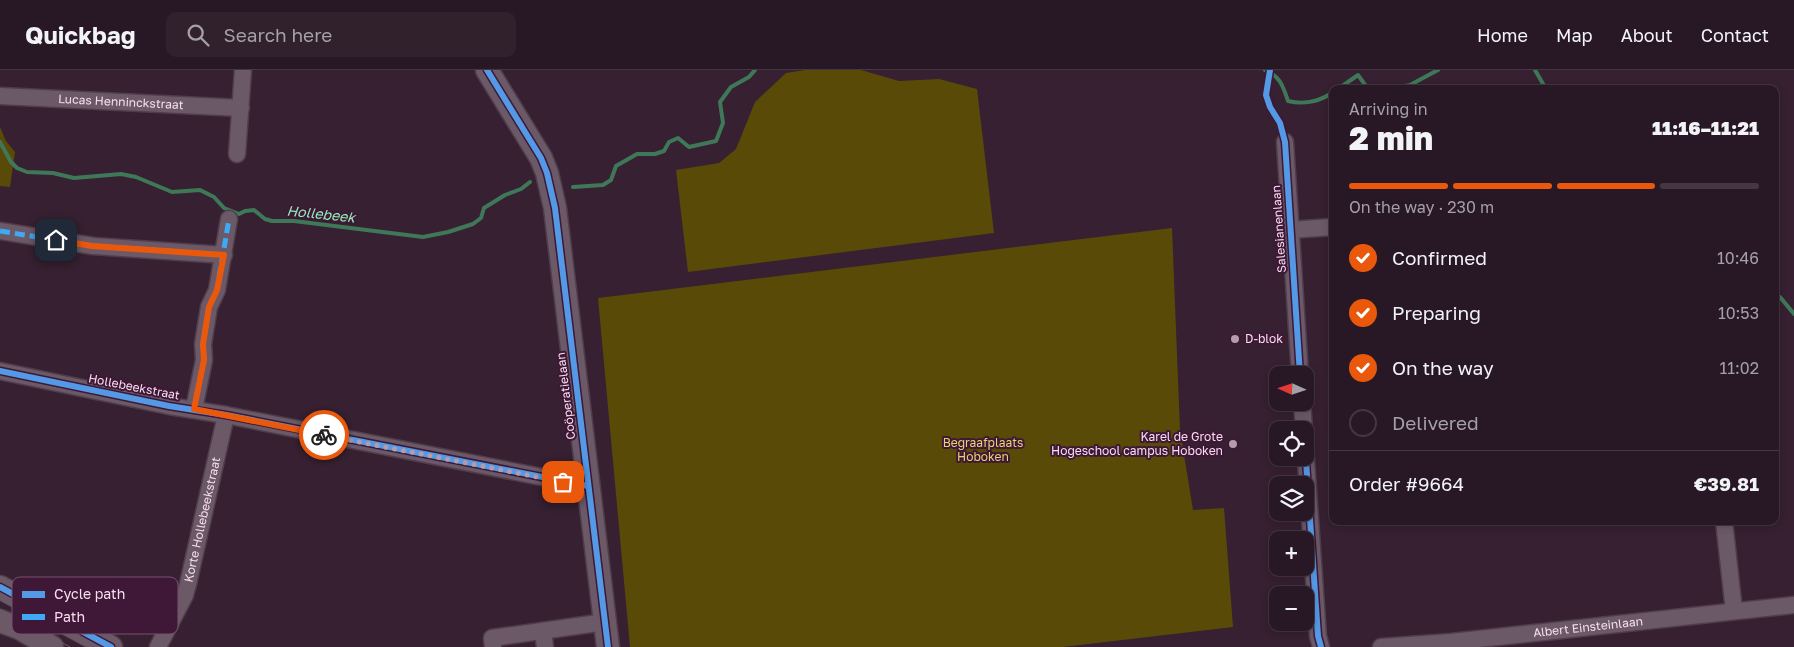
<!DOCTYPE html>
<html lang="en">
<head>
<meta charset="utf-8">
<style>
	body { margin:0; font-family:"Golos Text",sans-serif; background:#30212d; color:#f1f3f6; height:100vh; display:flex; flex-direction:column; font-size:19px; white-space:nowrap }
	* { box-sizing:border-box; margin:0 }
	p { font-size:16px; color:#a5a0a7 }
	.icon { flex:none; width:28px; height:28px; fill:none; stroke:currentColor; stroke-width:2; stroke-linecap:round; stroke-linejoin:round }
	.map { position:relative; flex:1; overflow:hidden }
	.details { position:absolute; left:1329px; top:15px; width:450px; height:440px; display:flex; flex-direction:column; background:#281825; border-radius:10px; box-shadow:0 2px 8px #0003,0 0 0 1px #443742 }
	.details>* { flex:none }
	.needle { width:32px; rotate:273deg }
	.buttons { position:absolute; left:1269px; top:296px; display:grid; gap:10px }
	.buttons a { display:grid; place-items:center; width:45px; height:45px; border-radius:10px; background:#281825; box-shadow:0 2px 8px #0003,0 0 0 1px #443742; font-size:25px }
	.pin { position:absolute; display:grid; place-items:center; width:42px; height:42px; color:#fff; margin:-21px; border-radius:10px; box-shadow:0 2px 8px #0006 }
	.courier { position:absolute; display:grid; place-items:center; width:50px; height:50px; margin:-25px; border:4px solid #ea580c; border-radius:50%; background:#fff; color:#222; box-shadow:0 1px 6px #0007 }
	.summary em { font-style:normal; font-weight:800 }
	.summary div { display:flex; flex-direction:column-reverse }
	.summary { display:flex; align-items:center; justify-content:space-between; height:85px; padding:0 20px }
	h1 { font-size:32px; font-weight:800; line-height:38px }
	.bar { display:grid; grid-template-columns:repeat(4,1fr); gap:8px 5px; align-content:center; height:60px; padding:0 20px }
	.bar i { height:6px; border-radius:4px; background:#443742 }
	.bar .current { background:#ea580c }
	.bar p { grid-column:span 4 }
	.line { display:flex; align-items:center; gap:12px; padding:0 20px; border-top:1px solid #443742 }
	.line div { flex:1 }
	ol { padding:0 20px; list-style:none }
	li { display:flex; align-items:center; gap:15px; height:55px }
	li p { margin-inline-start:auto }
	li .icon { padding:5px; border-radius:50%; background:#ea580c; color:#fff; stroke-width:4 }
	li:last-child { color:#a5a0a7 }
	li i { width:28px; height:28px; border:2px solid #443742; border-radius:50% }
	header { display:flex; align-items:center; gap:30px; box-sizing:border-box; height:70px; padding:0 25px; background:#281825; border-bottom:1px solid #443742 }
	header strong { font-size:24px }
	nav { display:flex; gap:28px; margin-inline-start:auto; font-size:18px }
	.search { width:350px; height:45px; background:#30212d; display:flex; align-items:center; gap:12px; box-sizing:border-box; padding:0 18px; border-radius:10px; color:#a5a0a7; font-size:19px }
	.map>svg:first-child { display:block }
	.green { fill:#594a07 }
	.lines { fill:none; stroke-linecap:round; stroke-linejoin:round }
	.stream { stroke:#3f7858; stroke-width:4 }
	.street-casing { stroke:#503d4b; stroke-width:19 }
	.secondary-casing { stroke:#503d4b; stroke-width:25 }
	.street { stroke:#6b5967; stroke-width:16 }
	.secondary { stroke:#6b5967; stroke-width:22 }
	.tram { stroke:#6d5c68; stroke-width:1 }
	.quiet { stroke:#3fa9f5; stroke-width:5; stroke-dasharray:10 5; stroke-linecap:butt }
	.cycleway-casing { stroke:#3e1836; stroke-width:9 }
	.cycleway { stroke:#5399e6; stroke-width:6 }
	.done { stroke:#b39cac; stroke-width:5; stroke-dasharray:0 9 }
	.route { stroke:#ea580c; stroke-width:6 }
	.poi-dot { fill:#b39cac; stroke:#3e1836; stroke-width:2 }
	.labels { text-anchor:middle; stroke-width:4; stroke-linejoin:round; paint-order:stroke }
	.street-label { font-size:12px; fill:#f7deef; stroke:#3e1836 }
	.poi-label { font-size:12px; fill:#f7deef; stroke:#3e1836; text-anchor:start }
	.park-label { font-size:12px; fill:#e9d272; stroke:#3e1836 }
	.water-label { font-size:14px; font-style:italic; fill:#90eeb6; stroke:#3e1836 }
	.key { fill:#3e1836; stroke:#76536e; stroke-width:1 }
	.key-label { font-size:14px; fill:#f7deef }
</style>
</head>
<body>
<header>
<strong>Quickbag</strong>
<div class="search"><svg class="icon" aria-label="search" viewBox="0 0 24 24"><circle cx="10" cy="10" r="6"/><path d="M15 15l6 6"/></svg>Search here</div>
<nav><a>Home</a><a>Map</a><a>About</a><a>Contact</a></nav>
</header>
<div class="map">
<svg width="1794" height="577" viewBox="0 0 1794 577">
	<rect width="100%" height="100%" fill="#362031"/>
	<g class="green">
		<path d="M 805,0 L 861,0 L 899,11 L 939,9 L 977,19 L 994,163 L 688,202 L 676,100 L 719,93 L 736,79 L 755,32 L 786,3 Z"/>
		<path d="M 0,57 L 6,71 L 15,82 L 10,117 L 0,116 Z"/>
		<path d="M 1172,158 L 1180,360 L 1193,440 L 1224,438 L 1233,557 L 1063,577 L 630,577 L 598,228 Z"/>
	</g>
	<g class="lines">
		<g class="stream">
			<path d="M 1265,0 C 1280,6 1283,16 1288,31 C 1304,35 1320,31 1332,23"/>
			<path d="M 1535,0 L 1546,19"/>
			<path d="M 1338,19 L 1358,5 L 1368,19"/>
			<path d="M 1393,19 L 1410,15 L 1438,0"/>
			<path d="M 0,72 L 11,92 L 17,98 L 27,102 L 53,103 L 74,108 L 121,104 L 136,107 L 172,122 L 200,120 L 214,127 L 224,138 L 239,144 L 245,141 L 254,140 L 265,149 L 272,151 L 294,151 L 423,167 L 448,162 L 473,154 L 481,148 L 484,138 L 505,125 L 521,119 L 530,112"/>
			<path d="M 573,117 L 603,115 L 611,110 L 616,96 L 637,84 L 655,84 L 664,81 L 669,72 L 678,68 L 689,77 L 716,71 L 723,53 L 720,32 L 731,17 L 749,7 L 755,0"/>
			<path d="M 1775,225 L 1780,227 L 1794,244"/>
		</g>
		<g class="street-casing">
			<g id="street">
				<path id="s1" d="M 0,26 L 241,38"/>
				<path d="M 1285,72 L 1300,305"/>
				<path d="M 237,84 L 243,0"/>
				<path d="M 1290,160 L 1332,157"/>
				<path d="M 0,161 L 93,176 L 224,185"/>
				<path d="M 0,301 L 169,336 L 226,345 L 588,416"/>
				<path d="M 1302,332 L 1304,360"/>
				<path d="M 194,339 L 204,290 L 203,274 L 209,237 L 217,220 L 229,149"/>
				<path d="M 1305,376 L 1318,566 L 1321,577"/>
				<path d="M 1724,451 L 1734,541"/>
				<path d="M 543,561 L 545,577"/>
				<path id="s2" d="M 158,577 L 185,525 L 188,514 L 226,345"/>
				<path d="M 493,577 L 492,568 L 605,552"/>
				<path id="s3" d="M 1381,577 L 1451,572 L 1794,535"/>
			</g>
		</g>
		<g class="secondary-casing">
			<g id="secondary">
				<path d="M 487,0 L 541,88 L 547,103 L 555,138 L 608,577"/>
				<path d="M 0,517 L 111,577"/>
				<path d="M 0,551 L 19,558 L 52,577"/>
			</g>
		</g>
		<use href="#street" class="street"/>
		<use href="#secondary" class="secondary"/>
		<g class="tram">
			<path d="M 0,530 L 87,577"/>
			<path d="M 0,539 L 70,577"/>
		</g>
		<g class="quiet">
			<path d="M 0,161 L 93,176 L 224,185"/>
			<path d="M 194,339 L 204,290 L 203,274 L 209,237 L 217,220 L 229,149"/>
		</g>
		<g class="cycleway-casing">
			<g id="cycleway">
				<path d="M 487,0 L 541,88 L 547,103 L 555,138 L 608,577"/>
				<path d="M 1270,0 L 1266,25 L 1270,37 L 1280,53 L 1285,72 L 1300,305"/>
				<path d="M 0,301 L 169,336 L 226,345 L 588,416"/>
				<path d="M 1305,376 L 1318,566 L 1321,577"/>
				<path d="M 0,517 L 111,577"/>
			</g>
		</g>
		<use href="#cycleway" class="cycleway"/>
	</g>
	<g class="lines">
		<path class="done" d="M 324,365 L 563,412"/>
		<path class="route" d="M 56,170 L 92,176 L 224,185 L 217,220 L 209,237 L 203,274 L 204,290 L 194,339 L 324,365"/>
	</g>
	<g class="poi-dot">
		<circle cx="1235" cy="269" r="5"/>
		<circle cx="1233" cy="374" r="5"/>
	</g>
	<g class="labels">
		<g class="street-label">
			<text dy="4" stroke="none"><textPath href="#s1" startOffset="121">Lucas Henninckstraat</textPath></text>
			<text transform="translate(1279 159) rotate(-94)" y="4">Salesianenlaan</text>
			<text transform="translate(134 317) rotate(11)" y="4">Hollebeekstraat</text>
			<text transform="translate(566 326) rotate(-97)" y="4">Coöperatielaan</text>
			<text dy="4" stroke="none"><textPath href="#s2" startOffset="136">Korte Hollebeekstraat</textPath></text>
			<text dy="4" stroke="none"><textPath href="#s3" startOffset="208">Albert Einsteinlaan</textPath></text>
		</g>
		<g class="poi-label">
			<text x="1245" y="273">D-blok</text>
			<text x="1223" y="371" text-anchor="end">Karel de Grote<tspan x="1223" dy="14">Hogeschool campus Hoboken</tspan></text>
		</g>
		<g class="park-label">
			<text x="983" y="377">Begraafplaats<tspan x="983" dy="14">Hoboken</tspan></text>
		</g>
		<g class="water-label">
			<text transform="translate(321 144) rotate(6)" y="5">Hollebeek</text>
		</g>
	</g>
	<rect x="12" y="507" width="166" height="57" rx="8" class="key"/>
	<rect x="22" y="521" width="23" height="7" fill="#5399e6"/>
	<rect x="22" y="544" width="23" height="6" fill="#3fa9f5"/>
	<g class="key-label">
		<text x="54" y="529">Cycle path</text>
		<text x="54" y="552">Path</text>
	</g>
</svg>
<div class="buttons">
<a><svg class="needle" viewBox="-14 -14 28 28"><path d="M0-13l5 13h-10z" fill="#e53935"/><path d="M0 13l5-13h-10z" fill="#a5a0a7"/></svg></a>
<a><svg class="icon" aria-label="locate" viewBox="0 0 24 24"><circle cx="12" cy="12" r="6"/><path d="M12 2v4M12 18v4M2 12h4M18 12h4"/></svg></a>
<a><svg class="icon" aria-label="layers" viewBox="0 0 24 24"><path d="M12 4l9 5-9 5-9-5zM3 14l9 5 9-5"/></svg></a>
<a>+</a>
<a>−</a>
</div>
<div class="pin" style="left:563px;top:412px;background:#ea580c"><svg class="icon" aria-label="bag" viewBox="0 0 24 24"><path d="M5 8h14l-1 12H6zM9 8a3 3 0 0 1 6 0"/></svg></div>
<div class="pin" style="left:56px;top:170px;background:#1f2937"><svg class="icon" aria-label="home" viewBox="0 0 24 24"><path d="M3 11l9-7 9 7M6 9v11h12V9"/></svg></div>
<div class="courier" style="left:324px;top:365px"><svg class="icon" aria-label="bike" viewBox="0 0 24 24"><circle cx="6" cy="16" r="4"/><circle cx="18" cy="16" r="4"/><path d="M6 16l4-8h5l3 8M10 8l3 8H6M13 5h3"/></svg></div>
<section class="details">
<div class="summary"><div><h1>2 min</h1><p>Arriving in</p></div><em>11:16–11:21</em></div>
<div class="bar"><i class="current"></i><i class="current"></i><i class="current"></i><i></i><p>On the way · 230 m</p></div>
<ol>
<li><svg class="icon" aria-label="check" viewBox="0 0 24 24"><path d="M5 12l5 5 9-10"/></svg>Confirmed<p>10:46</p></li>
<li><svg class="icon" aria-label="check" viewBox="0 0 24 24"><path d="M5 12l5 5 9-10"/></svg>Preparing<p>10:53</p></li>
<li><svg class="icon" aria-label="check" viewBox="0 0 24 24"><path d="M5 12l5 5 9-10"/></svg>On the way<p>11:02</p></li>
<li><i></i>Delivered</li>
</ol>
<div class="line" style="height:65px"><div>Order #9664</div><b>€39.81</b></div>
</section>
</div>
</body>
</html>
